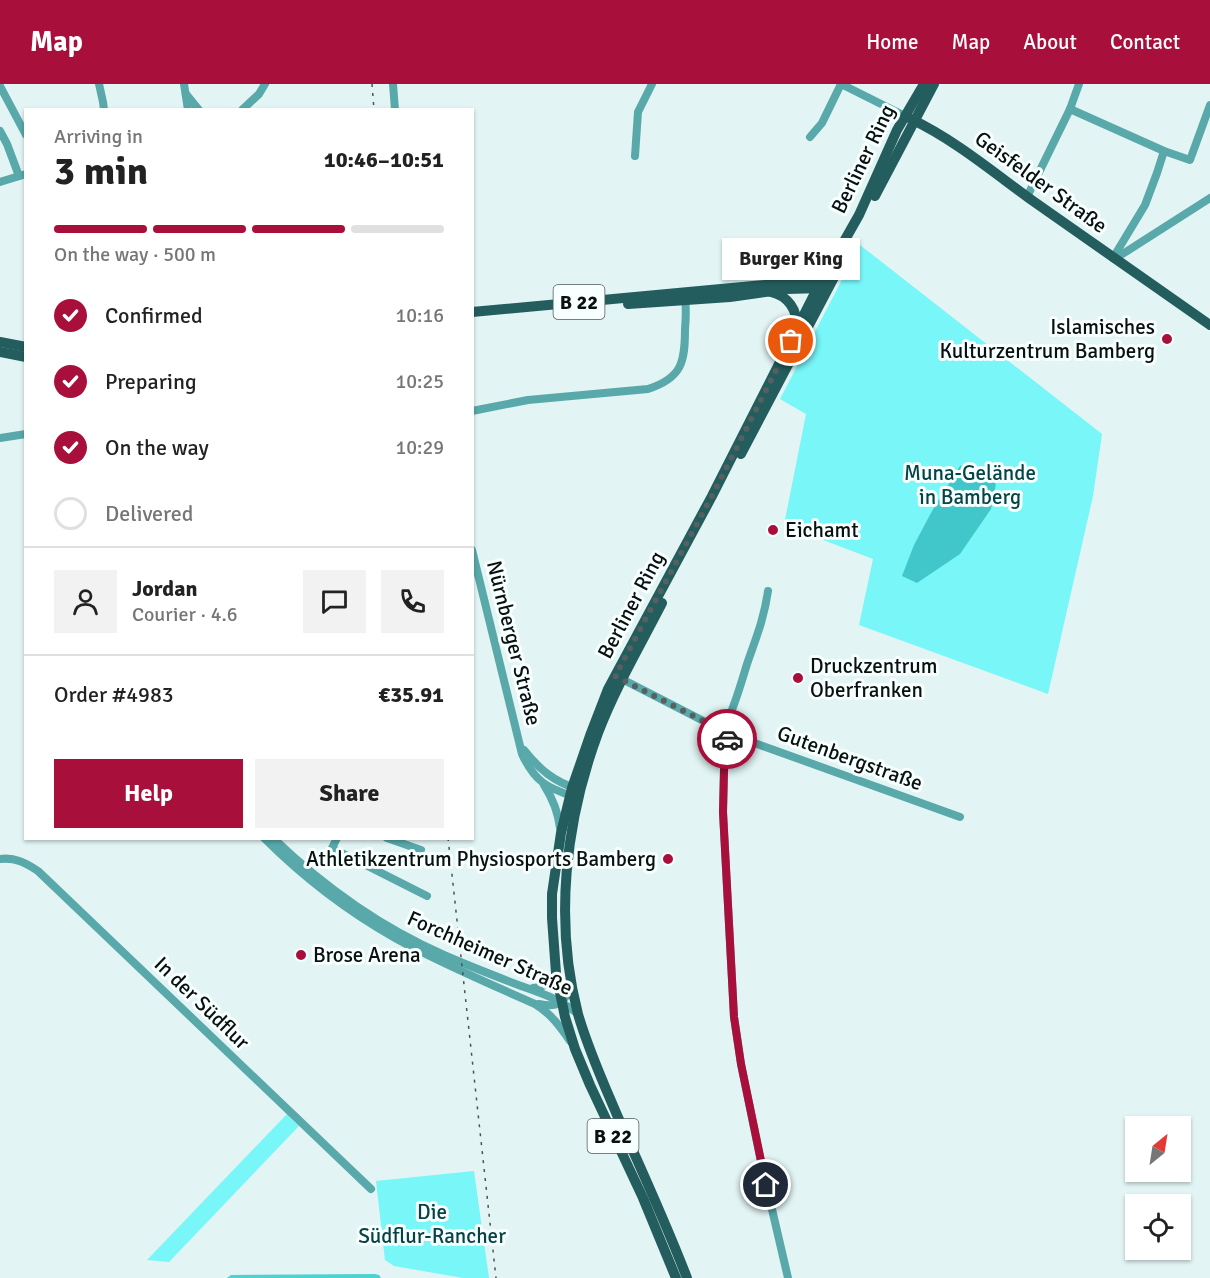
<!DOCTYPE html>
<html lang="en">
<head>
<meta charset="utf-8">
<style>
	body { margin:0; font-family:Signika,sans-serif; background:#f2f2f2; color:#222; height:100vh; display:flex; flex-direction:column; font-size:22px; white-space:nowrap }
	* { box-sizing:border-box; margin:0 }
	p { font-size:20px; color:#767676 }
	.icon { flex:none; width:33px; height:33px; fill:none; stroke:currentColor; stroke-width:2; stroke-linecap:round; stroke-linejoin:round }
	.map { position:relative; flex:1; overflow:hidden }
	.side { position:absolute; left:24px; top:24px; width:450px; height:732px; display:flex; flex-direction:column; background:#fff; border-radius:0px; box-shadow:0 2px 4px #0004 }
	.side>* { flex:none }
	.needle { width:39px; rotate:30deg }
	.buttons { position:absolute; left:1125px; top:1032px; display:grid; gap:12px }
	.buttons a { display:grid; place-items:center; width:66px; height:66px; border-radius:0px; background:#fff; box-shadow:0 2px 4px #0004; font-size:30px }
	.pin { position:absolute; display:grid; place-items:center; width:51px; height:51px; color:#fff; margin:-26px; border:3px solid #fff; border-radius:50%; box-shadow:0 2px 6px #0007 }
	.courier { position:absolute; display:grid; place-items:center; width:60px; height:60px; margin:-30px; border:4px solid #a8103b; border-radius:50%; background:#fff; color:#222; box-shadow:0 2px 8px #0007 }
	.bubble { position:absolute; height:42px; border-radius:0px; background:#fff; box-shadow:0 2px 4px #0004; font-size:20px; font-weight:800; line-height:42px; text-align:center }
	.overview em { font-style:normal; font-weight:800 }
	.overview div { display:flex; flex-direction:column-reverse }
	.overview { display:flex; align-items:center; justify-content:space-between; height:102px; padding:0 30px }
	h1 { font-size:39px; font-weight:800; line-height:45px }
	.bar { display:grid; grid-template-columns:repeat(4,1fr); gap:9px 6px; align-content:center; height:72px; padding:0 30px }
	.bar i { height:8px; border-radius:4px; background:#e0e0e0 }
	.bar .active { background:#a8103b }
	.bar p { grid-column:span 4 }
	.line { display:flex; align-items:center; gap:15px; padding:0 30px; border-top:2px solid #e0e0e0 }
	.line div { flex:1 }
	.round { display:grid; place-items:center; flex:none; width:63px; height:63px; border-radius:0px; background:#f2f2f2 }
	ol { padding:0 30px; list-style:none }
	li { display:flex; align-items:center; gap:18px; height:66px }
	li p { margin-inline-start:auto }
	li .icon { padding:6px; border-radius:50%; background:#a8103b; color:#fff; stroke-width:4 }
	li:last-child { color:#767676 }
	li i { width:33px; height:33px; border:3px solid #e0e0e0; border-radius:50% }
	.action { display:flex; gap:12px; margin-top:auto; padding:12px 30px }
	.action a { flex:1; height:69px; border-radius:0px; background:#a8103b; color:#fff; font-size:24px; font-weight:800; line-height:69px; text-align:center }
	.action a+a { background:#f2f2f2; color:#222 }
	header { display:flex; align-items:center; gap:36px; box-sizing:border-box; height:84px; padding:0 30px; background:#a8103b; color:#fff }
	header strong { font-size:28px }
	nav { display:flex; gap:33px; margin-inline-start:auto; font-size:21px }
	.map>svg:first-child { display:block }
	.green { fill:#78f6f8 }
	.forest { fill:#4dd1d3 }
	.water { fill:#41c7ca }
	.lines { fill:none; stroke-linecap:round; stroke-linejoin:round }
	.minor { stroke:#59a8aa; stroke-width:8 }
	.major { stroke:#245d5e; stroke-width:10 }
	.rail { stroke:#4b5454; stroke-width:1.5; stroke-dasharray:3 6; stroke-linecap:butt }
	.done { stroke:#566060; stroke-width:6; stroke-dasharray:0 10.8 }
	.route { stroke:#a8103b; stroke-width:8 }
	.poi-dot { fill:#a8103b; stroke:#f8ffff; stroke-width:2 }
	.labels { text-anchor:middle; stroke-width:6; stroke-linejoin:round; paint-order:stroke }
	.shield { fill:#f8ffff; stroke:#515858; stroke-width:1.5 }
	.shield-label { font-size:20px; font-weight:bold; fill:#0a1010 }
	.street-label { font-size:21px; fill:#0a1010; stroke:#f8ffff }
	.poi-label { font-size:21px; fill:#0a1010; stroke:#f8ffff; text-anchor:start }
	.park-label { font-size:21px; fill:#054345; stroke:#f8ffff }
</style>
</head>
<body>
<header>
<strong>Map</strong>
<nav><a>Home</a><a>Map</a><a>About</a><a>Contact</a></nav>
</header>
<div class="map">
<svg width="1210" height="1194" viewBox="0 0 1210 1194">
	<rect width="100%" height="100%" fill="#e2f4f4"/>
	<g class="green">
		<path d="M 860,161 L 1102,350 L 1093,412 L 1048,610 L 859,541 L 873,475 L 784,441 L 806,330 L 780,315 Z"/>
		<path d="M 287,1030 L 299,1042 L 169,1178 L 147,1176 Z"/>
		<path d="M 474,1087 L 489,1194 L 463,1194 L 394,1182 L 385,1176 L 376,1097 Z"/>
	</g>
	<path class="forest" d="M 375,1190 L 379,1191 L 381,1194 L 227,1194 L 231,1191 Z"/>
	<path class="water" d="M 969,379 L 996,400 L 991,425 L 960,470 L 917,499 L 902,492 L 914,461 L 932,427 L 960,382 Z"/>
	<g class="lines">
		<g class="minor">
			<path d="M 99,0 L 103,18 L 104,26"/>
			<path d="M 184,0 L 188,26"/>
			<path d="M 393,0 L 395,26"/>
			<path d="M 841,0 L 905,32"/>
			<path d="M 0,2 L 26,51"/>
			<path d="M 186,10 L 199,26"/>
			<path d="M 1070,25 L 1164,67 L 1190,76 L 1210,21"/>
			<path d="M 242,26 L 259,10 L 265,0"/>
			<path d="M 0,47 L 7,60 L 19,92"/>
			<path d="M 810,53 L 822,39 L 841,0"/>
			<path d="M 635,72 L 638,28 L 652,0"/>
			<path d="M 0,98 L 26,90"/>
			<path d="M 1027,113 L 1070,25 L 1079,0"/>
			<path d="M 1113,174 L 1145,121 L 1157,89 L 1164,67"/>
			<path d="M 1113,174 L 1124,169 L 1210,114"/>
			<path d="M 472,327 L 528,316 L 648,305 C 682,294 685,278 685,245 C 686,234 686,222 685,211"/>
			<path d="M 0,354 L 26,350"/>
			<path d="M 472,466 L 522,670 C 535,698 547,704 575,713"/>
			<path d="M 618,593 L 723,647 L 726,652 L 727,661 L 724,686 L 723,728 L 734,933 L 741,980 L 761,1078 L 788,1194"/>
			<path d="M 723,647 C 734,625 740,603 747,580 C 756,554 764,535 768,507"/>
			<path d="M 726,652 L 749,657 L 960,733"/>
			<path d="M 524,666 C 539,685 554,698 578,705"/>
			<path d="M 544,701 C 553,715 558,727 560,744"/>
			<path d="M 264,754 C 303,793 347,827 395,854 C 440,879 488,899 535,920 C 550,929 560,942 570,957"/>
			<path d="M 273,754 C 323,802 380,843 444,871 C 469,882 495,892 521,902 C 543,910 560,915 578,930"/>
			<path d="M 337,754 L 332,764 L 427,812"/>
			<path d="M 387,754 L 421,766"/>
			<path d="M 0,775 C 15,773 26,779 38,787 L 371,1105"/>
			<path d="M 533,904 C 544,903 550,900 556,889"/>
			<path d="M 539,920 C 557,924 565,920 571,901"/>
		</g>
		<g class="major">
			<path d="M 911,35 C 955,56 993,88 1033,117 C 1092,159 1151,200 1210,241"/>
			<path d="M 875,112 L 934,0"/>
			<path d="M 794,196 L 820,182 L 834,171"/>
			<path d="M 771,208 C 788,212 798,226 796,243"/>
			<path d="M 628,220 L 730,213 L 787,205 L 822,204"/>
			<path d="M 472,228 L 764,201 C 775,199 803,192 812,199 C 816,202 818,207 820,211"/>
			<path d="M 0,258 L 26,263"/>
			<path d="M 0,268 L 26,273"/>
			<path d="M 741,370 L 851,161"/>
			<path d="M 662,519 C 640,562 615,604 598,649 C 565,738 554,838 578,930 C 588,965 603,998 617,1031 C 641,1085 666,1139 687,1194"/>
			<path d="M 676,1194 L 643,1114 L 590,1001 L 575,965 L 565,933 L 556,889 L 552,834 L 552,810 L 561,749 L 572,704 L 591,649 L 608,605 L 712,412 L 817,205 L 859,131 L 897,46 L 924,0"/>
		</g>
		<g class="rail">
			<path d="M 372,0 L 374,26"/>
			<path d="M 448,754 L 496,1194"/>
		</g>
	</g>
	<g class="lines">
		<path class="done" d="M 727,655 L 725,649 L 723,647 L 615,592 L 712,412 L 791,257"/>
		<path class="route" d="M 727,655 L 724,686 L 723,728 L 734,933 L 741,980 L 766,1101"/>
	</g>
	<g class="poi-dot">
		<circle cx="1167" cy="255" r="6"/>
		<circle cx="773" cy="446" r="6"/>
		<circle cx="798" cy="594" r="6"/>
		<circle cx="668" cy="775" r="6"/>
		<circle cx="301" cy="871" r="6"/>
	</g>
	<g class="labels">
		<g class="shield">
			<rect x="553.5" y="201" width="51" height="34" rx="4.5"/>
			<rect x="587.5" y="1035" width="51" height="34" rx="4.5"/>
		</g>
		<g class="shield-label">
			<text x="579" y="225">B 22</text>
			<text x="613" y="1059">B 22</text>
		</g>
		<g class="street-label">
			<text transform="translate(863 75) rotate(-64)" y="7">Berliner Ring</text>
			<text transform="translate(1041 98) rotate(36)" y="7">Geisfelder Straße</text>
			<text transform="translate(631 521) rotate(-62)" y="7">Berliner Ring</text>
			<text transform="translate(514 559) rotate(76)" y="7">Nürnberger Straße</text>
			<text transform="translate(850 674) rotate(20)" y="7">Gutenbergstraße</text>
			<text transform="translate(490 869) rotate(24)" y="7">Forchheimer Straße</text>
			<text transform="translate(202 919) rotate(44)" y="7">In der Südflur</text>
		</g>
		<g class="poi-label">
			<text x="1155" y="250" text-anchor="end">Islamisches<tspan x="1155" dy="24">Kulturzentrum Bamberg</tspan></text>
			<text x="785" y="453">Eichamt</text>
			<text x="810" y="589">Druckzentrum<tspan x="810" dy="24">Oberfranken</tspan></text>
			<text x="656" y="782" text-anchor="end">Athletikzentrum Physiosports Bamberg</text>
			<text x="313" y="878">Brose Arena</text>
		</g>
		<g class="park-label">
			<text x="970" y="396">Muna-Gelände<tspan x="970" dy="24">in Bamberg</tspan></text>
			<text x="432" y="1135">Die<tspan x="432" dy="24">Südflur-Rancher</tspan></text>
		</g>
	</g>
</svg>
<div class="buttons">
<a><svg class="needle" viewBox="-14 -14 28 28"><path d="M0-13l5 13h-10z" fill="#e53935"/><path d="M0 13l5-13h-10z" fill="#767676"/></svg></a>
<a><svg class="icon" aria-label="locate" viewBox="0 0 24 24"><circle cx="12" cy="12" r="6"/><path d="M12 2v4M12 18v4M2 12h4M18 12h4"/></svg></a>
</div>
<div class="pin" style="left:791px;top:257px;background:#ea580c"><svg class="icon" aria-label="bag" viewBox="0 0 24 24"><path d="M5 8h14l-1 12H6zM9 8a3 3 0 0 1 6 0"/></svg></div>
<div class="pin" style="left:766px;top:1101px;background:#1f2937"><svg class="icon" aria-label="home" viewBox="0 0 24 24"><path d="M3 11l9-7 9 7M6 9v11h12V9"/></svg></div>
<div class="courier" style="left:727px;top:655px"><svg class="icon" aria-label="car" viewBox="0 0 24 24"><path d="M5 17H2v-5l4-1 3-4h7l3 4 3 1v5h-3M9 17h6M6 11h13"/><circle cx="7" cy="17" r="2"/><circle cx="17" cy="17" r="2"/></svg></div>
<div class="bubble" style="left:722px;top:154px;width:138px">Burger King</div>
<section class="side">
<div class="overview"><div><h1>3 min</h1><p>Arriving in</p></div><em>10:46–10:51</em></div>
<div class="bar"><i class="active"></i><i class="active"></i><i class="active"></i><i></i><p>On the way · 500 m</p></div>
<ol>
<li><svg class="icon" aria-label="check" viewBox="0 0 24 24"><path d="M5 12l5 5 9-10"/></svg>Confirmed<p>10:16</p></li>
<li><svg class="icon" aria-label="check" viewBox="0 0 24 24"><path d="M5 12l5 5 9-10"/></svg>Preparing<p>10:25</p></li>
<li><svg class="icon" aria-label="check" viewBox="0 0 24 24"><path d="M5 12l5 5 9-10"/></svg>On the way<p>10:29</p></li>
<li><i></i>Delivered</li>
</ol>
<div class="line" style="height:108px"><a class="round"><svg class="icon" aria-label="person" viewBox="0 0 24 24"><circle cx="12" cy="8" r="4"/><path d="M4 21q1-7 8-7t8 7"/></svg></a><div><b>Jordan</b><p>Courier · 4.6</p></div><a class="round"><svg class="icon" aria-label="chat" viewBox="0 0 24 24"><path d="M4 5h16v11H9l-5 4z"/></svg></a><a class="round"><svg class="icon" aria-label="phone" viewBox="0 0 24 24"><path d="M5 4h4l2 5-3 2q2 4 5 5l2-3 5 2v4C11 20 4 13 5 4z"/></svg></a></div>
<div class="line" style="height:78px"><div>Order #4983</div><b>€35.91</b></div>
<div class="action"><a>Help</a><a>Share</a></div>
</section>
</div>
</body>
</html>
